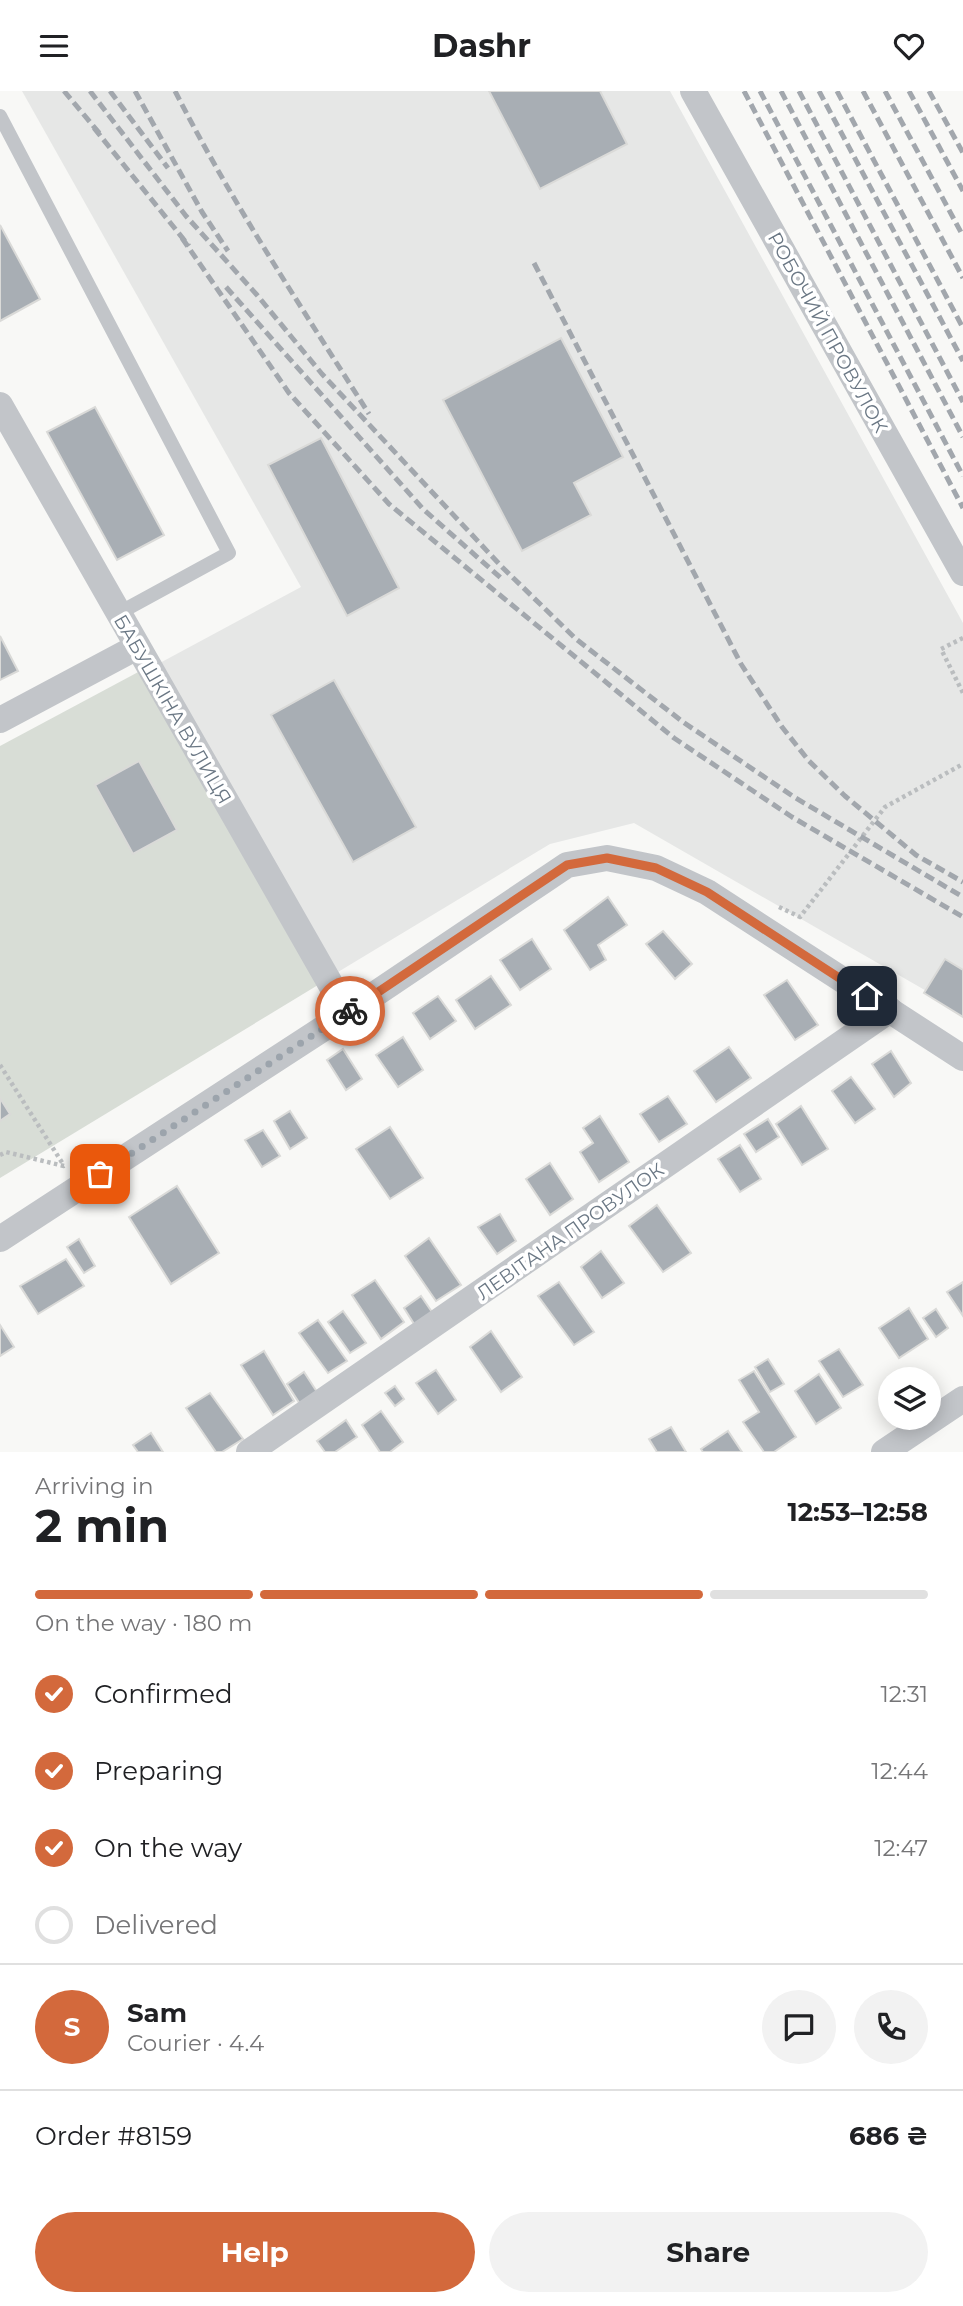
<!DOCTYPE html>
<html lang="en">
<head>
<meta charset="utf-8">
<style>
	body { margin:0; font-family:Montserrat,sans-serif; background:#f2f2f2; color:#202124; height:100vh; display:flex; flex-direction:column; font-size:26px; white-space:nowrap }
	* { box-sizing:border-box; margin:0 }
	p { font-size:23px; color:#757577 }
	.icon { flex:none; width:38px; height:38px; fill:none; stroke:currentColor; stroke-width:2; stroke-linecap:round; stroke-linejoin:round }
	.map { position:relative; height:1361px; overflow:hidden }
	.details { display:flex; flex-direction:column; background:#fff; flex:1 }
	.details>* { flex:none }
	.controls { position:absolute; left:878px; top:1276px; display:grid; gap:14px }
	.controls a { display:grid; place-items:center; width:63px; height:63px; border-radius:50%; background:#fff; box-shadow:0 4px 18px #0003; font-size:35px }
	.pin { position:absolute; display:grid; place-items:center; width:60px; height:60px; color:#fff; margin:-30px; border-radius:14px; box-shadow:0 4px 10px #0006 }
	.courier { position:absolute; display:grid; place-items:center; width:70px; height:70px; margin:-35px; border:5px solid #d3693c; border-radius:50%; background:#fff; color:#222; box-shadow:0 2px 9px #0007 }
	.headline em { font-style:normal; font-weight:700 }
	.headline div { display:flex; flex-direction:column-reverse }
	.headline { display:flex; align-items:center; justify-content:space-between; height:119px; padding:0 35px }
	h1 { font-size:46px; font-weight:700; line-height:52px }
	.bar { display:grid; grid-template-columns:repeat(4,1fr); gap:10px 7px; align-content:center; height:84px; padding:0 35px }
	.bar i { height:9px; border-radius:5px; background:#e0e0e0 }
	.bar .selected { background:#d3693c }
	.bar p { grid-column:span 4 }
	.line { display:flex; align-items:center; gap:18px; padding:0 35px; border-top:2px solid #e0e0e0 }
	.line div { flex:1 }
	.round { display:grid; place-items:center; flex:none; width:74px; height:74px; border-radius:37px; background:#f2f2f2 }
	ol { padding:0 35px; list-style:none }
	li { display:flex; align-items:center; gap:21px; height:77px }
	li p { margin-inline-start:auto }
	li .icon { padding:7px; border-radius:50%; background:#d3693c; color:#fff; stroke-width:4 }
	li:last-child { color:#757577 }
	li i { width:38px; height:38px; border:4px solid #e0e0e0; border-radius:50% }
	.primary-button { display:flex; gap:14px; margin-top:auto; padding:14px 35px }
	.primary-button a { flex:1; height:80px; border-radius:42px; background:#d3693c; color:#fff; font-size:28px; font-weight:700; line-height:80px; text-align:center }
	.primary-button a+a { background:#f2f2f2; color:#202124 }
	header { display:flex; justify-content:space-between; align-items:center; height:91px; padding:0 35px; background:#fff; font-size:32px; font-weight:700 }
	.map>svg:first-child { display:block }
	.built { fill:#e6e7e6 }
	.green { fill:#d8ddd6 }
	.building { fill:#a8aeb4; stroke:#dadad8; stroke-width:2 }
	.lines { fill:none; stroke-linecap:round; stroke-linejoin:round }
	.path { stroke:#babdbf; stroke-width:4.5; stroke-dasharray:3.5 3.5; stroke-linecap:butt }
	.lane { stroke:#c2c5c9; stroke-width:14 }
	.street { stroke:#c2c5c9; stroke-width:26 }
	.rail { stroke:#a2a7ad; stroke-width:5; stroke-dasharray:10 5; stroke-linecap:butt }
	.done { stroke:#9ca4ac; stroke-width:7; stroke-dasharray:0 12.6 }
	.route { stroke:#d3693c; stroke-width:9 }
	.labels { text-anchor:middle; stroke-width:7; stroke-linejoin:round; paint-order:stroke }
	.street-label { font-size:19px; fill:#6a7784; stroke:#fff }
</style>
</head>
<body>
<header><svg class="icon" aria-label="menu" viewBox="0 0 24 24"><path d="M4 6h16M4 12h16M4 18h16"/></svg>Dashr<svg class="icon" aria-label="heart" viewBox="0 0 24 24"><path d="M12 20l-8-8c-3-5 5-10 8-4 3-6 11-1 8 4z"/></svg></header>
<div class="map">
<svg width="963" height="1361" viewBox="0 0 963 1361">
	<rect width="100%" height="100%" fill="#f8f8f6"/>
	<path class="built" d="M 22,0 L 670,0 L 963,532 L 963,921 L 634,732 L 550,753 L 338,881 L 158,573 L 301,496 Z"/>
	<path class="green" d="M 142,579 L 318,894 L 0,1087 L 0,655 Z"/>
	<g class="building">
		<path d="M 489,0 L 600,0 L 627,53 L 540,98 Z"/>
		<path d="M 0,134 L 40,208 L 0,230 Z"/>
		<path d="M 561,247 L 623,366 L 574,392 L 591,424 L 522,460 L 443,309 Z"/>
		<path d="M 95,316 L 164,444 L 117,469 L 47,341 Z"/>
		<path d="M 321,347 L 399,497 L 347,525 L 268,374 Z"/>
		<path d="M 0,545 L 18,580 L 0,589 Z"/>
		<path d="M 334,589 L 416,736 L 353,771 L 271,624 Z"/>
		<path d="M 139,670 L 177,739 L 133,763 L 95,694 Z"/>
		<path d="M 608,806 L 627,834 L 598,854 L 606,869 L 590,879 L 564,839 Z"/>
		<path d="M 663,840 L 692,873 L 675,888 L 646,853 Z"/>
		<path d="M 532,848 L 551,878 L 520,899 L 500,869 Z"/>
		<path d="M 945,868 L 963,879 L 963,926 L 924,902 Z"/>
		<path d="M 491,885 L 511,914 L 475,938 L 456,909 Z"/>
		<path d="M 787,889 L 818,934 L 795,949 L 764,904 Z"/>
		<path d="M 438,905 L 456,930 L 430,948 L 413,922 Z"/>
		<path d="M 403,946 L 423,979 L 398,996 L 376,964 Z"/>
		<path d="M 729,956 L 751,987 L 716,1011 L 694,980 Z"/>
		<path d="M 343,958 L 362,988 L 346,999 L 327,969 Z"/>
		<path d="M 891,960 L 911,992 L 894,1006 L 872,973 Z"/>
		<path d="M 851,986 L 875,1018 L 855,1032 L 832,1000 Z"/>
		<path d="M 668,1005 L 687,1033 L 659,1051 L 640,1023 Z"/>
		<path d="M 0,1007 L 10,1023 L 0,1030 Z"/>
		<path d="M 801,1015 L 828,1058 L 802,1074 L 776,1033 Z"/>
		<path d="M 290,1020 L 307,1047 L 290,1058 L 274,1030 Z"/>
		<path d="M 600,1025 L 629,1071 L 599,1091 L 580,1061 L 593,1052 L 583,1037 Z"/>
		<path d="M 768,1028 L 779,1046 L 756,1061 L 744,1043 Z"/>
		<path d="M 390,1036 L 423,1087 L 390,1108 L 356,1058 Z"/>
		<path d="M 263,1039 L 280,1065 L 262,1076 L 245,1049 Z"/>
		<path d="M 740,1054 L 761,1088 L 740,1101 L 718,1068 Z"/>
		<path d="M 550,1072 L 573,1108 L 550,1124 L 526,1088 Z"/>
		<path d="M 177,1095 L 219,1162 L 171,1193 L 129,1126 Z"/>
		<path d="M 657,1114 L 691,1162 L 663,1181 L 629,1135 Z"/>
		<path d="M 500,1123 L 516,1150 L 497,1163 L 478,1136 Z"/>
		<path d="M 429,1147 L 461,1194 L 436,1210 L 405,1165 Z"/>
		<path d="M 79,1148 L 95,1175 L 84,1182 L 67,1156 Z"/>
		<path d="M 601,1160 L 624,1192 L 602,1207 L 581,1176 Z"/>
		<path d="M 66,1168 L 84,1195 L 38,1223 L 20,1195 Z"/>
		<path d="M 375,1189 L 404,1231 L 381,1248 L 352,1204 Z"/>
		<path d="M 559,1191 L 594,1241 L 574,1254 L 538,1205 Z"/>
		<path d="M 963,1191 L 963,1225 L 947,1201 Z"/>
		<path d="M 421,1205 L 434,1224 L 416,1236 L 404,1217 Z"/>
		<path d="M 909,1217 L 928,1248 L 899,1267 L 879,1237 Z"/>
		<path d="M 936,1218 L 948,1237 L 936,1246 L 923,1227 Z"/>
		<path d="M 343,1220 L 366,1252 L 350,1262 L 328,1231 Z"/>
		<path d="M 318,1229 L 347,1270 L 328,1282 L 299,1242 Z"/>
		<path d="M 0,1234 L 14,1256 L 0,1265 Z"/>
		<path d="M 491,1240 L 522,1286 L 501,1301 L 470,1256 Z"/>
		<path d="M 839,1258 L 863,1294 L 843,1306 L 819,1270 Z"/>
		<path d="M 264,1260 L 294,1310 L 273,1324 L 241,1274 Z"/>
		<path d="M 768,1268 L 784,1293 L 770,1301 L 755,1276 Z"/>
		<path d="M 436,1279 L 456,1309 L 438,1323 L 416,1292 Z"/>
		<path d="M 754,1280 L 796,1346 L 774,1361 L 764,1361 L 743,1331 L 759,1321 L 739,1289 Z"/>
		<path d="M 304,1281 L 319,1304 L 302,1316 L 287,1293 Z"/>
		<path d="M 819,1283 L 841,1317 L 816,1333 L 795,1300 Z"/>
		<path d="M 395,1295 L 404,1308 L 395,1315 L 385,1302 Z"/>
		<path d="M 210,1302 L 243,1348 L 222,1361 L 216,1361 L 186,1317 Z"/>
		<path d="M 381,1320 L 403,1351 L 390,1361 L 380,1361 L 362,1334 Z"/>
		<path d="M 346,1329 L 357,1346 L 335,1361 L 325,1361 L 317,1350 Z"/>
		<path d="M 671,1336 L 686,1361 L 657,1361 L 649,1348 Z"/>
		<path d="M 728,1340 L 742,1361 L 703,1361 L 701,1358 Z"/>
		<path d="M 151,1342 L 163,1361 L 138,1361 L 133,1354 Z"/>
	</g>
	<g class="lines">
		<g class="path">
			<path d="M 963,547 L 941,558 L 963,602"/>
			<path d="M 779,816 L 800,826 L 885,716 L 963,673"/>
			<path d="M 0,974 L 63,1073"/>
			<path d="M 0,1064 L 6,1061 L 64,1075 L 67,1073"/>
		</g>
		<path class="lane" d="M 0,25 L 229,462 L 119,522"/>
		<g class="street">
			<path d="M 693,0 L 963,482"/>
			<path d="M 0,314 L 347,922"/>
			<path d="M 0,629 L 137,556"/>
			<path d="M 0,1148 L 347,922 L 567,774 L 607,767 L 656,777 L 707,801 L 963,967"/>
			<path d="M 249,1361 L 890,919"/>
			<path d="M 884,1361 L 963,1308"/>
		</g>
		<g class="rail">
			<path d="M 64,0 L 100,43"/>
			<path d="M 90,0 L 186,125 L 257,204 L 322,283 L 502,476 L 576,548 L 683,631 L 794,706 L 963,806"/>
			<path d="M 110,0 L 168,77"/>
			<path d="M 135,0 L 202,121 L 228,160"/>
			<path d="M 175,0 C 232,112 302,217 369,323"/>
			<path d="M 744,0 L 963,417"/>
			<path d="M 760,0 L 963,385"/>
			<path d="M 781,0 L 963,346"/>
			<path d="M 799,0 L 963,311"/>
			<path d="M 819,0 L 963,270"/>
			<path d="M 837,0 L 963,237"/>
			<path d="M 863,0 L 963,187"/>
			<path d="M 885,0 L 963,145"/>
			<path d="M 909,0 L 963,100"/>
			<path d="M 929,0 L 963,62"/>
			<path d="M 94,37 L 189,155"/>
			<path d="M 182,147 L 289,302 L 389,413 L 674,647 L 792,726 L 963,826"/>
			<path d="M 534,172 L 741,573 L 782,636 L 809,670 L 845,705 L 916,764 L 963,791"/>
			<path d="M 226,196 L 423,418 L 502,488"/>
		</g>
	</g>
	<g class="lines">
		<path class="done" d="M 100,1083 L 350,920"/>
		<path class="route" d="M 350,920 L 567,774 L 607,767 L 656,777 L 707,801 L 867,905"/>
	</g>
	<g class="labels">
		<g class="street-label">
			<text transform="translate(828 241) rotate(61)" y="7">РОБОЧИЙ ПРОВУЛОК</text>
			<text transform="translate(173 618) rotate(60)" y="7">БАБУШКІНА ВУЛИЦЯ</text>
			<text transform="translate(570 1140) rotate(-35)" y="7">ЛЕВІТАНА ПРОВУЛОК</text>
		</g>
	</g>
</svg>
<div class="controls">
<a><svg class="icon" aria-label="layers" viewBox="0 0 24 24"><path d="M12 4l9 5-9 5-9-5zM3 14l9 5 9-5"/></svg></a>
</div>
<div class="pin" style="left:100px;top:1083px;background:#ea580c"><svg class="icon" aria-label="bag" viewBox="0 0 24 24"><path d="M5 8h14l-1 12H6zM9 8a3 3 0 0 1 6 0"/></svg></div>
<div class="pin" style="left:867px;top:905px;background:#1f2937"><svg class="icon" aria-label="home" viewBox="0 0 24 24"><path d="M3 11l9-7 9 7M6 9v11h12V9"/></svg></div>
<div class="courier" style="left:350px;top:920px"><svg class="icon" aria-label="bike" viewBox="0 0 24 24"><circle cx="6" cy="16" r="4"/><circle cx="18" cy="16" r="4"/><path d="M6 16l4-8h5l3 8M10 8l3 8H6M13 5h3"/></svg></div>
</div>
<section class="details">
<div class="headline"><div><h1>2 min</h1><p>Arriving in</p></div><em>12:53–12:58</em></div>
<div class="bar"><i class="selected"></i><i class="selected"></i><i class="selected"></i><i></i><p>On the way · 180 m</p></div>
<ol>
<li><svg class="icon" aria-label="check" viewBox="0 0 24 24"><path d="M5 12l5 5 9-10"/></svg>Confirmed<p>12:31</p></li>
<li><svg class="icon" aria-label="check" viewBox="0 0 24 24"><path d="M5 12l5 5 9-10"/></svg>Preparing<p>12:44</p></li>
<li><svg class="icon" aria-label="check" viewBox="0 0 24 24"><path d="M5 12l5 5 9-10"/></svg>On the way<p>12:47</p></li>
<li><i></i>Delivered</li>
</ol>
<div class="line" style="height:126px"><b class="round" style="background:#d3693c;color:#fff">S</b><div><b>Sam</b><p>Courier · 4.4</p></div><a class="round"><svg class="icon" aria-label="chat" viewBox="0 0 24 24"><path d="M4 5h16v11H9l-5 4z"/></svg></a><a class="round"><svg class="icon" aria-label="phone" viewBox="0 0 24 24"><path d="M5 4h4l2 5-3 2q2 4 5 5l2-3 5 2v4C11 20 4 13 5 4z"/></svg></a></div>
<div class="line" style="height:91px"><div>Order #8159</div><b>686 ₴</b></div>
<div class="primary-button"><a>Help</a><a>Share</a></div>
</section>
</body>
</html>
